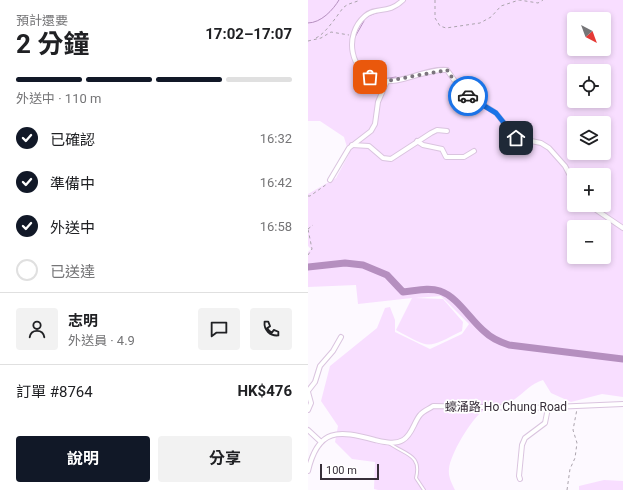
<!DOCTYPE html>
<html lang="zh-TW">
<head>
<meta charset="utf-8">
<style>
	body { margin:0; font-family:Roboto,"Noto Sans TC",sans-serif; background:#f2f2f2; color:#202124; height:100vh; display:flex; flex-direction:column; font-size:15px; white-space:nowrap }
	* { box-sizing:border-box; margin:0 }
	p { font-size:13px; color:#757577 }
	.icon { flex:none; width:22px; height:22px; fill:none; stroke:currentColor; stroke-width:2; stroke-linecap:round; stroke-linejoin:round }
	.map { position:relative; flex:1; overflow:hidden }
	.panel { display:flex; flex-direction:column; background:#fff; width:308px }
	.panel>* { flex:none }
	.needle { width:26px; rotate:139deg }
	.controls { position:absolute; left:259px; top:12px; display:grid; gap:8px }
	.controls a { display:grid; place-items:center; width:44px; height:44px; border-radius:4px; background:#fff; box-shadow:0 2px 6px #0003; font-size:20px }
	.scale { position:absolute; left:12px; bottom:10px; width:59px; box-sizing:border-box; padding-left:4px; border:2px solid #372e39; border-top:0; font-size:11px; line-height:14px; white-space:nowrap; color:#372e39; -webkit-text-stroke:3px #fff; paint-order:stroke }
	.pin { position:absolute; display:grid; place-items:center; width:34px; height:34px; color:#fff; margin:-17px; border-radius:8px; box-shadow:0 2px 6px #0006 }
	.courier { position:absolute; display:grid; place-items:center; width:40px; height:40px; margin:-20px; border:3px solid #1a73e8; border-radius:50%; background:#fff; color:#222; box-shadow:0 1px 5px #0007 }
	.overview em { font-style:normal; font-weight:700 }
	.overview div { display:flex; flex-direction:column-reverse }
	.overview { display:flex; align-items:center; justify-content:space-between; height:68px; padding:0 16px }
	h1 { font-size:26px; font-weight:700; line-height:30px }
	.bar { display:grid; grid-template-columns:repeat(4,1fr); gap:6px 4px; align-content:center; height:48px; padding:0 16px }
	.bar i { height:5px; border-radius:3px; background:#e0e0e0 }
	.bar .selected { background:#111827 }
	.bar p { grid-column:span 4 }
	.line { display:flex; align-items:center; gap:10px; padding:0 16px; border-top:1px solid #e0e0e0 }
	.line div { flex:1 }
	.round { display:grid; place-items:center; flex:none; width:42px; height:42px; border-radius:4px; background:#f2f2f2 }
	ol { padding:0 16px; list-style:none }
	li { display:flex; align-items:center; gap:12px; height:44px }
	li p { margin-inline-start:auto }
	li .icon { padding:4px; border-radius:50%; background:#111827; color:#fff; stroke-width:4 }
	li:last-child { color:#757577 }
	li i { width:22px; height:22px; border:2px solid #e0e0e0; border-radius:50% }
	.primary-button { display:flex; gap:8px; margin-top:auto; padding:8px 16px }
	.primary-button a { flex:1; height:46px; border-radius:4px; background:#111827; color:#fff; font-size:16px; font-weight:700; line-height:46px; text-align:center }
	.primary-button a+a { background:#f2f2f2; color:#202124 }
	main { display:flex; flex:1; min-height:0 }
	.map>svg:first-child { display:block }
	.green { fill:#f8deff; fill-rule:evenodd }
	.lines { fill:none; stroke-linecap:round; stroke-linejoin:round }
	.stream { stroke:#b58fbf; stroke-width:1 }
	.river { stroke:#b58fbf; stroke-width:7 }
	.lane-casing { stroke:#dac4df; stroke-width:4 }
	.street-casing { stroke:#dac4df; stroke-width:6 }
	.path { stroke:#aba4ad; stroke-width:1; stroke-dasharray:3 3; stroke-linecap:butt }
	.lane { stroke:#fff; stroke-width:2 }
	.street { stroke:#fff; stroke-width:4 }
	.done { stroke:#7c757e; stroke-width:4; stroke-dasharray:0 7.2 }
	.route { stroke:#1a73e8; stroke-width:5 }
	.labels { text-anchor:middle; stroke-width:3.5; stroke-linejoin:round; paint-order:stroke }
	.street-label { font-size:12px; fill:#372e39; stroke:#fff }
</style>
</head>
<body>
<main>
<section class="panel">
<div class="overview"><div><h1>2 分鐘</h1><p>預計還要</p></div><em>17:02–17:07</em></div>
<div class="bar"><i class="selected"></i><i class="selected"></i><i class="selected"></i><i></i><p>外送中 · 110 m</p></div>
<ol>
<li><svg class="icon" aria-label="check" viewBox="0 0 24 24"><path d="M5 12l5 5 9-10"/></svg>已確認<p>16:32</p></li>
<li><svg class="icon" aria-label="check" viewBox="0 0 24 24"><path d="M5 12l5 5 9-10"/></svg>準備中<p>16:42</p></li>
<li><svg class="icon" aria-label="check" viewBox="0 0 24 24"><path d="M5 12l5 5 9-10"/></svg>外送中<p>16:58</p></li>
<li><i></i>已送達</li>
</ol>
<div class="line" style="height:72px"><a class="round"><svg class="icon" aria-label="person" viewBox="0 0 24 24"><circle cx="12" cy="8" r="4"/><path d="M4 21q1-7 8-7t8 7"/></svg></a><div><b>志明</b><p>外送員 · 4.9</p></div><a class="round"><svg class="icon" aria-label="chat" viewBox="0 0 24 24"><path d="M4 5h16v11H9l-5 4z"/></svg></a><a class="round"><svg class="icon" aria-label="phone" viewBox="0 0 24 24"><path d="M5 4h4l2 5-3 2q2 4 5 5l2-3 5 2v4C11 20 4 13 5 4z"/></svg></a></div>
<div class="line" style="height:52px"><div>訂單 #8764</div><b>HK$476</b></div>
<div class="primary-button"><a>說明</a><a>分享</a></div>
</section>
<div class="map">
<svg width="315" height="490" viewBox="0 0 315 490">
	<rect width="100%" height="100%" fill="#fdf9ff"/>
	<g class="green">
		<path d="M 0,0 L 315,0 L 315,397 L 294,394 L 263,402 L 243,393 L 235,380 C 222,384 217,392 207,399 C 198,405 184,405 175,411 C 163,419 142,455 141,469 C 140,477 144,484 147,490 L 70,490 L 66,489 L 67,462 L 44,459 L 27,442 L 30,426 L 13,401 L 22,366 L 69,328 L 77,308 L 82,307 L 87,320 L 87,332 L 122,349 L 154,334 L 161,324 L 133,296 L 107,298 L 135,299 L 155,322 L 154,331 C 118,349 123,349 88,330 L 104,298 L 50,304 L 48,285 L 0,287 L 0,252 L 3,249 L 0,246 L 0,194 L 28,178 L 41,154 L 36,137 L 12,121 L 0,121 ZM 266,19 L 296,19 L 296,49 L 266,49 ZM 266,71 L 296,71 L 296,101 L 266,101 ZM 266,123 L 296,123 L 296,153 L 266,153 ZM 266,175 L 296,175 L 296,205 L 266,205 ZM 266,227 L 296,227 L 296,257 L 266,257 Z"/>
		<path d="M 296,480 L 315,481 L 315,490 L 271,490 L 271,486 Z"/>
	</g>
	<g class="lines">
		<g class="stream">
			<path d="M 59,17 C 73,8 85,15 97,0"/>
			<path d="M 0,23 C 13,23 25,10 31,0"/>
			<path d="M 47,37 L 56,21"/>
			<path d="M 75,79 L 88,77"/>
		</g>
		<path class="river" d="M 0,267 L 37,263 L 55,265 L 79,275 L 95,292 C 107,291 120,287 132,291 C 150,297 162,320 177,332 C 184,339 192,342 201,345 L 315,359"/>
		<g class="lane-casing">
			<path id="lane" d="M 81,443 C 97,455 114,454 108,478 L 116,490"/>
		</g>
		<g class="street-casing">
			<g id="street">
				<path d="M 95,0 C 80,15 68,6 57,16 C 35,35 42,73 70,80 C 92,86 116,68 139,70 L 154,91 L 188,113 L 208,138 L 233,143 L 241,148 L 257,166 L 266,183"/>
				<path d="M 109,141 L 115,145 L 134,149 L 138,157 L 156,157 L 166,151"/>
				<path d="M 44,145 L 61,146 L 75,158 L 83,159 L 123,133 L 129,130 L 139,131"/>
				<path d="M 22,180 L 41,148 L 63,131 L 67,124 L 70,102 L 79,81"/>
				<path d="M 281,205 L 315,228"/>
				<path d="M 0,391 L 7,382 L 12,366 L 25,351 L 33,337"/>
				<path d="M 0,392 L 3,403 L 0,410"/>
				<path d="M 0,430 L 13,442"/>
				<path d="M 0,471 C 10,428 30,430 67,440 C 76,442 87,445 95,440 C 104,435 106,422 112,415 C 115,411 121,409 125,406 L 222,408 L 315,404"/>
				<path d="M 212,479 L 211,476 L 214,445 L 217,438 L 237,423 L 240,408"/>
			</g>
		</g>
		<g class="path">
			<path d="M 127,0 L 127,18 L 132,26 L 138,28 L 172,23 L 183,17 L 193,6 L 211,0 L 230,3 L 235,0"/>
			<path d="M 8,38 C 18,33 28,17 35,8 C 40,3 46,3 52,0"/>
			<path d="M 0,41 L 13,38 L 23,32 L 41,35"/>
			<path d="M 0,196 L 2,196 L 19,184"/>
			<path d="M 0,229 L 5,225"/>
			<path d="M 0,255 L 4,249 L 0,229"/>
			<path d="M 259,490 L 262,469 L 267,458 L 269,443 L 265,430 L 269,409"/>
		</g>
		<use href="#lane" class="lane"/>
		<use href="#street" class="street"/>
	</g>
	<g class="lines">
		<path class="done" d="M 62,77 L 79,81 L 139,70 L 151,88 L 160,96"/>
		<path class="route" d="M 160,96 L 188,113 L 208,138"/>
	</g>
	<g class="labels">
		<g class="street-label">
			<text x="198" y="411">蠔涌路 Ho Chung Road</text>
		</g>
	</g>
</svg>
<div class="controls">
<a><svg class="needle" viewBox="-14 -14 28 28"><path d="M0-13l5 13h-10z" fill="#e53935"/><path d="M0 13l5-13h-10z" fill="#757577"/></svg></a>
<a><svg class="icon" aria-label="locate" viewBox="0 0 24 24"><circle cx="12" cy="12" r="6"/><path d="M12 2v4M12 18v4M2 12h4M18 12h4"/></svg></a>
<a><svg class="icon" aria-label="layers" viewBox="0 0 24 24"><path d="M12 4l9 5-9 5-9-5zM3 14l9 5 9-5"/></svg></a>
<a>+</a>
<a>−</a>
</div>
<div class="scale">100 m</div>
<div class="pin" style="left:62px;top:77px;background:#ea580c"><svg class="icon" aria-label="bag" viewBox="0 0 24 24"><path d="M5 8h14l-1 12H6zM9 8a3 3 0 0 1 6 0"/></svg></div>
<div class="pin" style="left:208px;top:138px;background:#1f2937"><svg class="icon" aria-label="home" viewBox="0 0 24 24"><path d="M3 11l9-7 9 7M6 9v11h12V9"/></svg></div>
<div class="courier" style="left:160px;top:96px"><svg class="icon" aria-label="car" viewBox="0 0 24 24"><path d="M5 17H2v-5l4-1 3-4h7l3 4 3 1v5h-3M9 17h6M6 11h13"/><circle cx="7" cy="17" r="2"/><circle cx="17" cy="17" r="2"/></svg></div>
</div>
</main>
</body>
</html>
